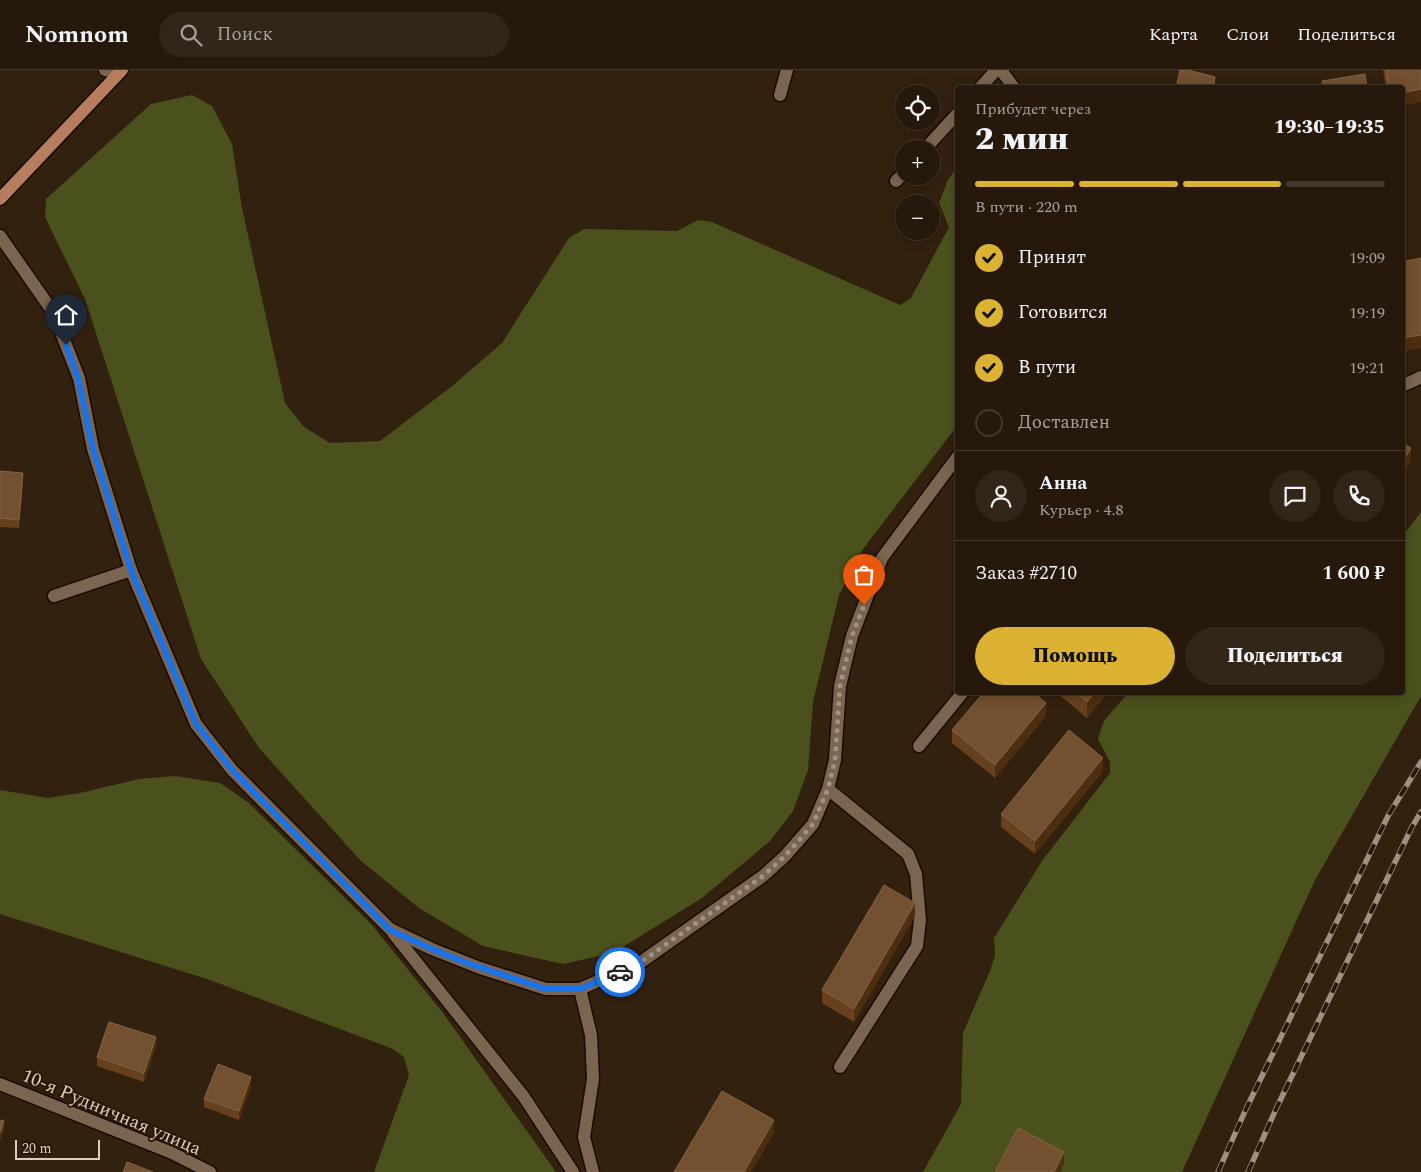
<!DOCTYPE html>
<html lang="ru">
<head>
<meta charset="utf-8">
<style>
	body { margin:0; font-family:Spectral,serif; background:#322619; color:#f1f3f6; height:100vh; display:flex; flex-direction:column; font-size:19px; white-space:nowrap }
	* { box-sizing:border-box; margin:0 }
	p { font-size:16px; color:#a4a09d }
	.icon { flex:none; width:28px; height:28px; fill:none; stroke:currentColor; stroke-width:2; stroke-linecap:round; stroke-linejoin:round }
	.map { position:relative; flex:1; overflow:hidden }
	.side { position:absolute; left:955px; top:15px; width:450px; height:610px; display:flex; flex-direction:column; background:#26190b; border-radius:5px; box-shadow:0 2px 12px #0003,0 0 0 1px #42382c }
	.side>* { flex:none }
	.controls { position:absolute; left:895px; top:15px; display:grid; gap:10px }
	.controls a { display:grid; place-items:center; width:45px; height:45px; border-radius:50%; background:#26190b; box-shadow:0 2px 12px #0003,0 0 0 1px #42382c; font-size:25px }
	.scale { position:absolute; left:15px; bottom:12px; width:85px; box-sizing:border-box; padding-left:5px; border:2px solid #dbcfc4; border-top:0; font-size:14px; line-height:18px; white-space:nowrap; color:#dbcfc4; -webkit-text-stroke:4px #291806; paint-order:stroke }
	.pin { position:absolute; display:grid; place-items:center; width:42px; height:42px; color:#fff; margin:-51px -21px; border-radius:50% 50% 50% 0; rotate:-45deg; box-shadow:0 0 5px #0007 }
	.pin .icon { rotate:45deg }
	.courier { position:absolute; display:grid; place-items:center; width:50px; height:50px; margin:-25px; border:4px solid #1a73e8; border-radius:50%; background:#fff; color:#222; box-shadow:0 1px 6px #0007 }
	.headline em { font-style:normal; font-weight:800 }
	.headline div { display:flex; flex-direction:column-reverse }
	.headline { display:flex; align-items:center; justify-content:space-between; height:85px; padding:0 20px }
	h1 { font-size:32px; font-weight:800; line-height:38px }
	.bar { display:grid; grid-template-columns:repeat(4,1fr); gap:8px 5px; align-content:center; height:60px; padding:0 20px }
	.bar i { height:6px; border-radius:4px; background:#42382c }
	.bar .active { background:#dcb233 }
	.bar p { grid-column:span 4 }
	.line { display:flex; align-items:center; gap:12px; padding:0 20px; border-top:1px solid #42382c }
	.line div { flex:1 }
	.round { display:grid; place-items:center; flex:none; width:52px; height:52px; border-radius:26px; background:#322619 }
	ol { padding:0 20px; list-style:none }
	li { display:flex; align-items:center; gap:15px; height:55px }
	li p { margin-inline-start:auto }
	li .icon { padding:5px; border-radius:50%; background:#dcb233; color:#111; stroke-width:4 }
	li:last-child { color:#a4a09d }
	li i { width:28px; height:28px; border:2px solid #42382c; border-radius:50% }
	.action { display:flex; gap:10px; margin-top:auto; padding:10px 20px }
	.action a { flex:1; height:58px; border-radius:30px; background:#dcb233; color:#111; font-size:20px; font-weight:800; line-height:58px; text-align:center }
	.action a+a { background:#322619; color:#f1f3f6 }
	header { display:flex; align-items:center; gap:30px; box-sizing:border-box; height:70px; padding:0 25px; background:#26190b; border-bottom:1px solid #42382c }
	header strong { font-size:24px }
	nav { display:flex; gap:28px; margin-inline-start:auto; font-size:18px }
	.search { width:350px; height:45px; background:#322619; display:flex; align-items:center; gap:12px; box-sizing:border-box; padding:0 18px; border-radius:28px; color:#a4a09d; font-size:19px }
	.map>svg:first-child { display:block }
	.green { fill:#4a511d }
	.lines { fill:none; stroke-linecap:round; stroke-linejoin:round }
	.minor-casing { stroke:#1a0a00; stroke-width:15 }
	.major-casing { stroke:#1a0a00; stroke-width:15 }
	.minor { stroke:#7a6551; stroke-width:12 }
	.major { stroke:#b77d5f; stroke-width:12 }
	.rail-casing { stroke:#9e9082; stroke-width:5.5 }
	.rail { stroke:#291806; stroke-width:4; stroke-dasharray:11; stroke-linecap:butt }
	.wall { fill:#67411d }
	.shaded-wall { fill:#4d2e10 }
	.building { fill:#73502f; stroke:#846446 }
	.done { stroke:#a09285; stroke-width:5; stroke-dasharray:0 9 }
	.route { stroke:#1a73e8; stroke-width:6 }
	.labels { text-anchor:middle; stroke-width:4; stroke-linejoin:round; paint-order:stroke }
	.street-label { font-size:19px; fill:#dbcfc4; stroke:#291806 }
</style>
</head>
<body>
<header>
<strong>Nomnom</strong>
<div class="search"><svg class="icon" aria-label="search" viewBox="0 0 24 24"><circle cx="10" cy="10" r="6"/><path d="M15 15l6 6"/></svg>Поиск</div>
<nav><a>Карта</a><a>Слои</a><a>Поделиться</a></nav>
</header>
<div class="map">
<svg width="1421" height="1102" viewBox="0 0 1421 1102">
	<rect width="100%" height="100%" fill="#33210f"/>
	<g class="green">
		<path d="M 192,25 L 212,36 L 232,74 L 242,138 L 285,333 L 304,357 L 330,373 L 380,371 L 451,317 L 502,273 L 569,168 L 584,159 L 677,161 L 698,150 L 712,152 L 900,235 L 911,228 L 949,157 L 939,133 L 948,110 L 957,97 L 957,356 L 863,479 L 839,525 L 813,632 L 808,700 L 793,741 L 770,771 L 702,828 L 613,883 L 563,894 L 483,876 L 419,838 L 360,790 L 259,678 L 201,589 L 85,229 L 45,147 L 46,129 L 151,34 Z"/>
		<path d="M 1421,442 L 1421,626 L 1315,810 L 1182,1102 L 923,1102 L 961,1034 L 963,963 L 990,901 L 995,885 L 994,868 L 1042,791 L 1110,703 L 1110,692 L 1098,669 L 1104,651 L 1128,623 L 1402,622 L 1403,466 Z"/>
		<path d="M 175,706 L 220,713 L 249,733 L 372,855 L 443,943 L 556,1102 L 374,1102 L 409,1005 L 404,987 L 393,979 L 210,910 L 0,844 L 0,720 L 48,728 L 80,723 L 139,709 Z"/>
	</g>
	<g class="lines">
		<g class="minor-casing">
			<g id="minor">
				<path d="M 105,0 L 120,2"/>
				<path d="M 1001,0 L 1014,18"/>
				<path d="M 980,18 L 996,0"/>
				<path d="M 780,25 L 787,0"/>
				<path d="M 925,79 L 958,43"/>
				<path d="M 896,111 L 904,103"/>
				<path d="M 0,166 L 53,242 L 79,308 L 93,379 L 131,500 L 196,654 L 232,700 L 390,859 L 432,879 L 480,898 L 546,919 L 580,919 L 641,892 L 763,806 L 785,786 L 813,754 L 828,719 L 835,690 L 840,616 L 852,566 L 882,488 L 958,386"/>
				<path d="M 1402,316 L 1421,307"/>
				<path d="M 54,526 L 131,500"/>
				<path d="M 919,676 L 963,622"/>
				<path d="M 828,719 L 908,784 L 916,804 L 920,850 L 917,876 L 840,997"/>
				<path d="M 393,863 L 524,1027 L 573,1102"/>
				<path d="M 580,919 L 591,965 L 593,1009 L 584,1067 L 593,1102"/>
				<path d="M 0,1014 L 172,1083 L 210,1102"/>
			</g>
		</g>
		<g class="major-casing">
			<path id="major" d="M 0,129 L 122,0"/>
		</g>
		<use href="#minor" class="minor"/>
		<use href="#major" class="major"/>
		<g class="rail-casing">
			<g id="rail">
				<path d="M 1218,1102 L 1246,1039 L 1388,746 L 1421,692"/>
				<path d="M 1248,1102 L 1276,1039 L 1412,757 L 1421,742"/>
			</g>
		</g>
		<use href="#rail" class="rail"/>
	</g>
	<g class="wall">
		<path d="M 1383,0 L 1421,0 L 1402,18 L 1386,18 Z"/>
		<path d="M 0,401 L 23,412 L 19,458 L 0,457 Z"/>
		<path d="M 1056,622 L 1108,622 L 1087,648 Z"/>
		<path d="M 1046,646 L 995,708 L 952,673 L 952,660 Z"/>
		<path d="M 1103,701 L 1035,784 L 1001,757 L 1001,744 Z"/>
		<path d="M 915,846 L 854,952 L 822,933 L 822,920 Z"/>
		<path d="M 156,976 L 144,1012 L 97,996 L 97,987 Z"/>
		<path d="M 251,1016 L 239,1050 L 204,1037 L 204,1029 Z"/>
	</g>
	<g class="shaded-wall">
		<path d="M 1215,7 L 1215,18 L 1213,18 Z"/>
		<path d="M 1421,19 L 1421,32 L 1402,36 L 1402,23 Z"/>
		<path d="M 1421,265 L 1421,278 L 1405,281 L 1405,292 L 1402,292 L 1403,268 Z"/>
		<path d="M 1411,378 L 1411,391 L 1402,405 L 1402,392 Z"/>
		<path d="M 23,403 L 23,412 L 19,458 L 19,450 Z"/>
		<path d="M 1095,622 L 1108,622 L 1087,648 L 1087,632 Z"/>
		<path d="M 1046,633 L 1046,646 L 995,708 L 995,695 Z"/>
		<path d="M 1103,688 L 1103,701 L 1035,784 L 1035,771 Z"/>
		<path d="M 915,833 L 915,846 L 854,952 L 854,939 Z"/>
		<path d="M 156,967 L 156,976 L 144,1012 L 144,1003 Z"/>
		<path d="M 251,1007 L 251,1016 L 239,1050 L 239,1041 Z"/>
		<path d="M 774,1050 L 774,1063 L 751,1102 L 744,1102 Z"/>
		<path d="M 4,1051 L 4,1060 L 0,1072 L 0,1063 Z"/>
		<path d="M 1064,1082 L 1064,1094 L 1060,1102 L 1054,1102 Z"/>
	</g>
	<g class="building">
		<path d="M 1180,0 L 1188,0 L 1215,7 L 1213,18 L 1176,18 Z"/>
		<path d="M 1386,0 L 1421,0 L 1421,19 L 1402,23 L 1402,18 L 1389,18 Z"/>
		<path d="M 1365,4 L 1367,18 L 1323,18 L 1322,11 Z"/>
		<path d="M 1421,188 L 1421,265 L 1403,268 L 1405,279 L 1402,280 L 1402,192 Z"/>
		<path d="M 1402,373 L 1411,378 L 1402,392 Z"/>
		<path d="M 0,401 L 23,403 L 19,450 L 0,448 Z"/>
		<path d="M 984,622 L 1033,622 L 1046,633 L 995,695 L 952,660 Z"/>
		<path d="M 1076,622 L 1095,622 L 1087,632 Z"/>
		<path d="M 1069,660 L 1103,688 L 1035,771 L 1001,744 Z"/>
		<path d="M 884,815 L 915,833 L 854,939 L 822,920 Z"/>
		<path d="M 109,952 L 156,967 L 144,1003 L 97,987 Z"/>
		<path d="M 218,994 L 251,1007 L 239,1041 L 204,1029 Z"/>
		<path d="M 722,1021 L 774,1050 L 744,1102 L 674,1102 Z"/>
		<path d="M 0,1050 L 4,1051 L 0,1063 Z"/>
		<path d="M 1018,1058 L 1064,1082 L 1054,1102 L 995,1102 Z"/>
		<path d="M 127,1092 L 153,1102 L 123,1102 Z"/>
	</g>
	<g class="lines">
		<path class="done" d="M 620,902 L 641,892 L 763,806 L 785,786 L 813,754 L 828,719 L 835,690 L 840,616 L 852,566 L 864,535"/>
		<path class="route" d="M 66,275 L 78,308 L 93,379 L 131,500 L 196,654 L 232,700 L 390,860 L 432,879 L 464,892 L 546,919 L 580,919 L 620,902"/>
	</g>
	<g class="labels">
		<g class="street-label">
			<text transform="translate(112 1041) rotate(23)" y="7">10-я Рудничная улица</text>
		</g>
	</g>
</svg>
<div class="controls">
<a><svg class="icon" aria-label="locate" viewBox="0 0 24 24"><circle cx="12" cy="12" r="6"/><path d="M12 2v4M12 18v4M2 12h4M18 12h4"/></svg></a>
<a>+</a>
<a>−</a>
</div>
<div class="scale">20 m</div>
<div class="pin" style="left:864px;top:535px;background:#ea580c"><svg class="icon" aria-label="bag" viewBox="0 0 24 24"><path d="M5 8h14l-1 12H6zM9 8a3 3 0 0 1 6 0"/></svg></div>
<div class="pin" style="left:66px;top:275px;background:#1f2937"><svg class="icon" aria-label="home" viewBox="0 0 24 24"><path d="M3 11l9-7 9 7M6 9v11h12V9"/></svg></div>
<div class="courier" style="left:620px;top:902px"><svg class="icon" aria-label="car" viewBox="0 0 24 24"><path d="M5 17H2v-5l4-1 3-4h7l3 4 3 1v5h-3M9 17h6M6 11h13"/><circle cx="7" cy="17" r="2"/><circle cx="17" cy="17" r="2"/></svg></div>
<section class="side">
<div class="headline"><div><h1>2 мин</h1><p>Прибудет через</p></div><em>19:30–19:35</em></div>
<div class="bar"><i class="active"></i><i class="active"></i><i class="active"></i><i></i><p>В пути · 220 m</p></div>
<ol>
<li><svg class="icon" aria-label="check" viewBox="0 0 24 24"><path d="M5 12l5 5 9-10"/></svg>Принят<p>19:09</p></li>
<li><svg class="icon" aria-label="check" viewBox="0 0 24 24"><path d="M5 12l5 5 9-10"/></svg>Готовится<p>19:19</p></li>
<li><svg class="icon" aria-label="check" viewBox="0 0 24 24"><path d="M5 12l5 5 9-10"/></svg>В пути<p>19:21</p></li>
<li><i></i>Доставлен</li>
</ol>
<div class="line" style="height:90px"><a class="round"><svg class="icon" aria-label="person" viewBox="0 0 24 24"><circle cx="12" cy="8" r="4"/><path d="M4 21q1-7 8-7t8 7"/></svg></a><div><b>Анна</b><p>Курьер · 4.8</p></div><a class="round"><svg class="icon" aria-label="chat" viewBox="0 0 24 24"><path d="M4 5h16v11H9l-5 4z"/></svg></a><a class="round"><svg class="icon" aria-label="phone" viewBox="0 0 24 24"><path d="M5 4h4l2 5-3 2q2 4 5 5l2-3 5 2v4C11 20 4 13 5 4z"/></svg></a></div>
<div class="line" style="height:65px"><div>Заказ #2710</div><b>1 600 ₽</b></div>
<div class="action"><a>Помощь</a><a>Поделиться</a></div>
</section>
</div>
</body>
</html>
